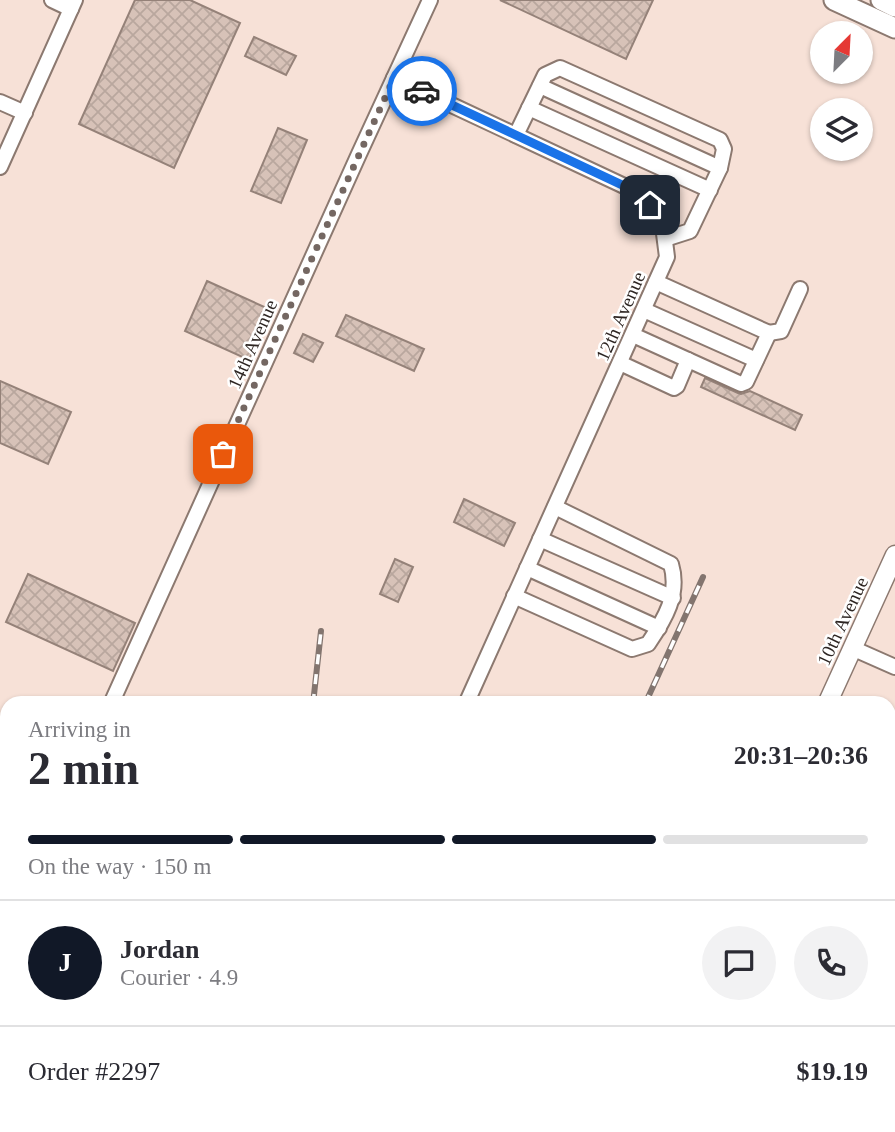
<!DOCTYPE html>
<html lang="en">
<head>
<meta charset="utf-8">
<style>
	body { margin:0; font-family:"Times New Roman",serif; background:#f2f2f3; color:#2b2b33; height:100vh; display:flex; flex-direction:column; font-size:26px; white-space:nowrap }
	* { box-sizing:border-box; margin:0 }
	p { font-size:23px; color:#7c7c81 }
	.icon { flex:none; width:38px; height:38px; fill:none; stroke:currentColor; stroke-width:2; stroke-linecap:round; stroke-linejoin:round }
	.map { position:relative; flex:1; overflow:hidden }
	.drawer { position:absolute; left:0px; top:696px; width:896px; height:436px; display:flex; flex-direction:column; background:#fff; border-radius:21px 21px 0 0; box-shadow:0 2px 5px #0004 }
	.drawer>* { flex:none }
	.needle { width:46px; rotate:24deg }
	.fabs { position:absolute; left:810px; top:21px; display:grid; gap:14px }
	.fabs a { display:grid; place-items:center; width:63px; height:63px; border-radius:50%; background:#fff; box-shadow:0 2px 5px #0004; font-size:35px }
	.pin { position:absolute; display:grid; place-items:center; width:60px; height:60px; color:#fff; margin:-30px; border-radius:14px; box-shadow:0 4px 10px #0006 }
	.courier { position:absolute; display:grid; place-items:center; width:70px; height:70px; margin:-35px; border:5px solid #1a73e8; border-radius:50%; background:#fff; color:#222; box-shadow:0 2px 9px #0007 }
	.summary em { font-style:normal; font-weight:700 }
	.summary div { display:flex; flex-direction:column-reverse }
	.summary { display:flex; align-items:center; justify-content:space-between; height:119px; padding:0 28px }
	h1 { font-size:46px; font-weight:700; line-height:52px }
	.bar { display:grid; grid-template-columns:repeat(4,1fr); gap:10px 7px; align-content:center; height:84px; padding:0 28px }
	.bar i { height:9px; border-radius:5px; background:#e1e1e2 }
	.bar .active { background:#111827 }
	.bar p { grid-column:span 4 }
	.line { display:flex; align-items:center; gap:18px; padding:0 28px; border-top:2px solid #e1e1e2 }
	.line div { flex:1 }
	.round { display:grid; place-items:center; flex:none; width:74px; height:74px; border-radius:37px; background:#f2f2f3 }
	.map>svg:first-child { display:block }
	.park { fill:url(#park-dots) }
	.building { fill:url(#building-cross-hatch); stroke:#958279; stroke-width:2 }
	.lines { fill:none; stroke-linecap:round; stroke-linejoin:round }
	.minor-casing { stroke:#8c7970; stroke-width:18 }
	.major-casing { stroke:#8c7970; stroke-width:21 }
	.highway-casing { stroke:#8c7970; stroke-width:23 }
	.minor { stroke:#fff; stroke-width:14 }
	.major { stroke:#fff; stroke-width:18 }
	.highway { stroke:#fff; stroke-width:19 }
	.rail-casing { stroke:#83756f; stroke-width:6 }
	.rail { stroke:#fff; stroke-width:3.5; stroke-dasharray:10; stroke-linecap:butt }
	.done { stroke:#746762; stroke-width:7; stroke-dasharray:0 12.6 }
	.route { stroke:#1a73e8; stroke-width:9 }
	.labels { text-anchor:middle; stroke-width:5; stroke-linejoin:round; paint-order:stroke }
	.street-label { font-size:19px; fill:#2e2623; stroke:#fff }
</style>
</head>
<body>
<div class="map">
<svg width="895" height="1132" viewBox="0 0 895 1132">
	<defs>
		<pattern id="park-dots" width="8" height="8" patternUnits="userSpaceOnUse" patternTransform="scale(1.75)"><rect width="8" height="8" fill="#b2c4ab"/><path d="M2 2h.1M6 6h.1" fill="none" stroke="#99a893" stroke-width="1.8" stroke-linecap="round"/></pattern>
		<pattern id="building-cross-hatch" width="8" height="8" patternUnits="userSpaceOnUse" patternTransform="scale(1.75)"><rect width="8" height="8" fill="#d7c2b8"/><path d="M0 0l8 8M0 8l8-8" fill="none" stroke="#b9a79e"/></pattern>
	</defs>
	<rect width="100%" height="100%" fill="#f7e1d7"/>
	<path class="park" d="M 889,997 L 895,999 L 895,1132 L 633,1132 L 636,1125 L 889,1125 Z"/>
	<g class="building">
		<path d="M 135,0 L 190,0 L 240,23 L 174,168 L 79,124 Z"/>
		<path d="M 500,0 L 653,0 L 626,59 Z"/>
		<path d="M 254,37 L 296,56 L 286,75 L 245,56 Z"/>
		<path d="M 278,128 L 307,140 L 281,203 L 251,191 Z"/>
		<path d="M 207,281 L 271,310 L 249,360 L 185,331 Z"/>
		<path d="M 346,315 L 424,349 L 414,371 L 336,336 Z"/>
		<path d="M 303,334 L 323,343 L 313,362 L 294,353 Z"/>
		<path d="M 705,378 L 738,393 L 741,394 L 750,391 L 802,415 L 795,430 L 701,387 Z"/>
		<path d="M 0,381 L 71,412 L 48,464 L 0,443 Z"/>
		<path d="M 464,499 L 515,523 L 504,546 L 454,522 Z"/>
		<path d="M 395,559 L 413,567 L 398,602 L 380,594 Z"/>
		<path d="M 28,574 L 135,623 L 113,671 L 6,622 Z"/>
	</g>
	<g class="lines">
		<g class="minor-casing">
			<g id="minor">
				<path d="M 52,0 L 71,9"/>
				<path d="M 394,78 L 637,192 L 662,218 L 667,257 L 466,704"/>
				<path d="M 540,86 L 720,168"/>
				<path d="M 0,102 L 25,113"/>
				<path d="M 529,108 L 710,190"/>
				<path d="M 516,135 L 545,75 L 560,68 L 720,140 L 724,149 L 720,168 L 690,231 L 665,239"/>
				<path d="M 0,167 L 75,0"/>
				<path d="M 644,310 L 756,360"/>
				<path d="M 769,333 L 781,331 L 800,289"/>
				<path d="M 633,335 L 741,384 L 746,382 L 769,333 L 656,282"/>
				<path d="M 620,363 L 674,388 L 677,386 L 688,360"/>
				<path d="M 540,539 L 673,598"/>
				<path d="M 527,568 L 659,628"/>
				<path d="M 514,596 L 632,649 L 648,644 C 665,619 680,594 671,564 L 555,507"/>
				<path d="M 852,648 L 895,667"/>
				<path d="M 111,704 L 359,154 L 430,0"/>
				<path d="M 889,807 L 895,810"/>
				<path d="M 0,872 L 7,857"/>
				<path d="M 0,972 L 7,975"/>
				<path d="M 889,1050 L 895,1053"/>
				<path d="M 0,1076 L 7,1079"/>
				<path d="M 109,1125 L 125,1132"/>
				<path d="M 77,1132 L 80,1125"/>
				<path d="M 265,1132 L 268,1125"/>
				<path d="M 708,1132 L 711,1125"/>
			</g>
		</g>
		<g class="major-casing">
			<g id="major">
				<path d="M 827,704 L 895,555"/>
				<path d="M 0,762 L 7,766"/>
				<path d="M 633,1132 L 636,1125"/>
			</g>
		</g>
		<g class="highway-casing">
			<g id="highway">
				<path d="M 834,0 L 895,28"/>
				<path d="M 881,0 L 895,7"/>
			</g>
		</g>
		<use href="#minor" class="minor"/>
		<use href="#major" class="major"/>
		<use href="#highway" class="highway"/>
		<g class="rail-casing">
			<g id="rail">
				<path d="M 313,704 L 321,631"/>
				<path d="M 645,704 L 703,577"/>
				<path d="M 441,1125 L 442,1132"/>
				<path d="M 461,1132 L 462,1125"/>
			</g>
		</g>
		<use href="#rail" class="rail"/>
	</g>
	<g class="lines">
		<path class="done" d="M 223,454 L 394,78 L 422,91"/>
		<path class="route" d="M 422,91 L 637,192 L 650,205"/>
	</g>
	<g class="labels">
		<g class="street-label">
			<text transform="translate(620 316) rotate(-66)" y="7">12th Avenue</text>
			<text transform="translate(252 344) rotate(-66)" y="7">14th Avenue</text>
			<text transform="translate(842 621) rotate(-65)" y="7">10th Avenue</text>
		</g>
	</g>
</svg>
<div class="fabs">
<a><svg class="needle" viewBox="-14 -14 28 28"><path d="M0-13l5 13h-10z" fill="#e53935"/><path d="M0 13l5-13h-10z" fill="#7c7c81"/></svg></a>
<a><svg class="icon" aria-label="layers" viewBox="0 0 24 24"><path d="M12 4l9 5-9 5-9-5zM3 14l9 5 9-5"/></svg></a>
</div>
<div class="pin" style="left:223px;top:454px;background:#ea580c"><svg class="icon" aria-label="bag" viewBox="0 0 24 24"><path d="M5 8h14l-1 12H6zM9 8a3 3 0 0 1 6 0"/></svg></div>
<div class="pin" style="left:650px;top:205px;background:#1f2937"><svg class="icon" aria-label="home" viewBox="0 0 24 24"><path d="M3 11l9-7 9 7M6 9v11h12V9"/></svg></div>
<div class="courier" style="left:422px;top:91px"><svg class="icon" aria-label="car" viewBox="0 0 24 24"><path d="M5 17H2v-5l4-1 3-4h7l3 4 3 1v5h-3M9 17h6M6 11h13"/><circle cx="7" cy="17" r="2"/><circle cx="17" cy="17" r="2"/></svg></div>
<section class="drawer">
<div class="summary"><div><h1>2 min</h1><p>Arriving in</p></div><em>20:31–20:36</em></div>
<div class="bar"><i class="active"></i><i class="active"></i><i class="active"></i><i></i><p>On the way · 150 m</p></div>
<div class="line" style="height:126px"><b class="round" style="background:#111827;color:#fff">J</b><div><b>Jordan</b><p>Courier · 4.9</p></div><a class="round"><svg class="icon" aria-label="chat" viewBox="0 0 24 24"><path d="M4 5h16v11H9l-5 4z"/></svg></a><a class="round"><svg class="icon" aria-label="phone" viewBox="0 0 24 24"><path d="M5 4h4l2 5-3 2q2 4 5 5l2-3 5 2v4C11 20 4 13 5 4z"/></svg></a></div>
<div class="line" style="height:91px"><div>Order #2297</div><b>$19.19</b></div>
</section>
</div>
</body>
</html>
